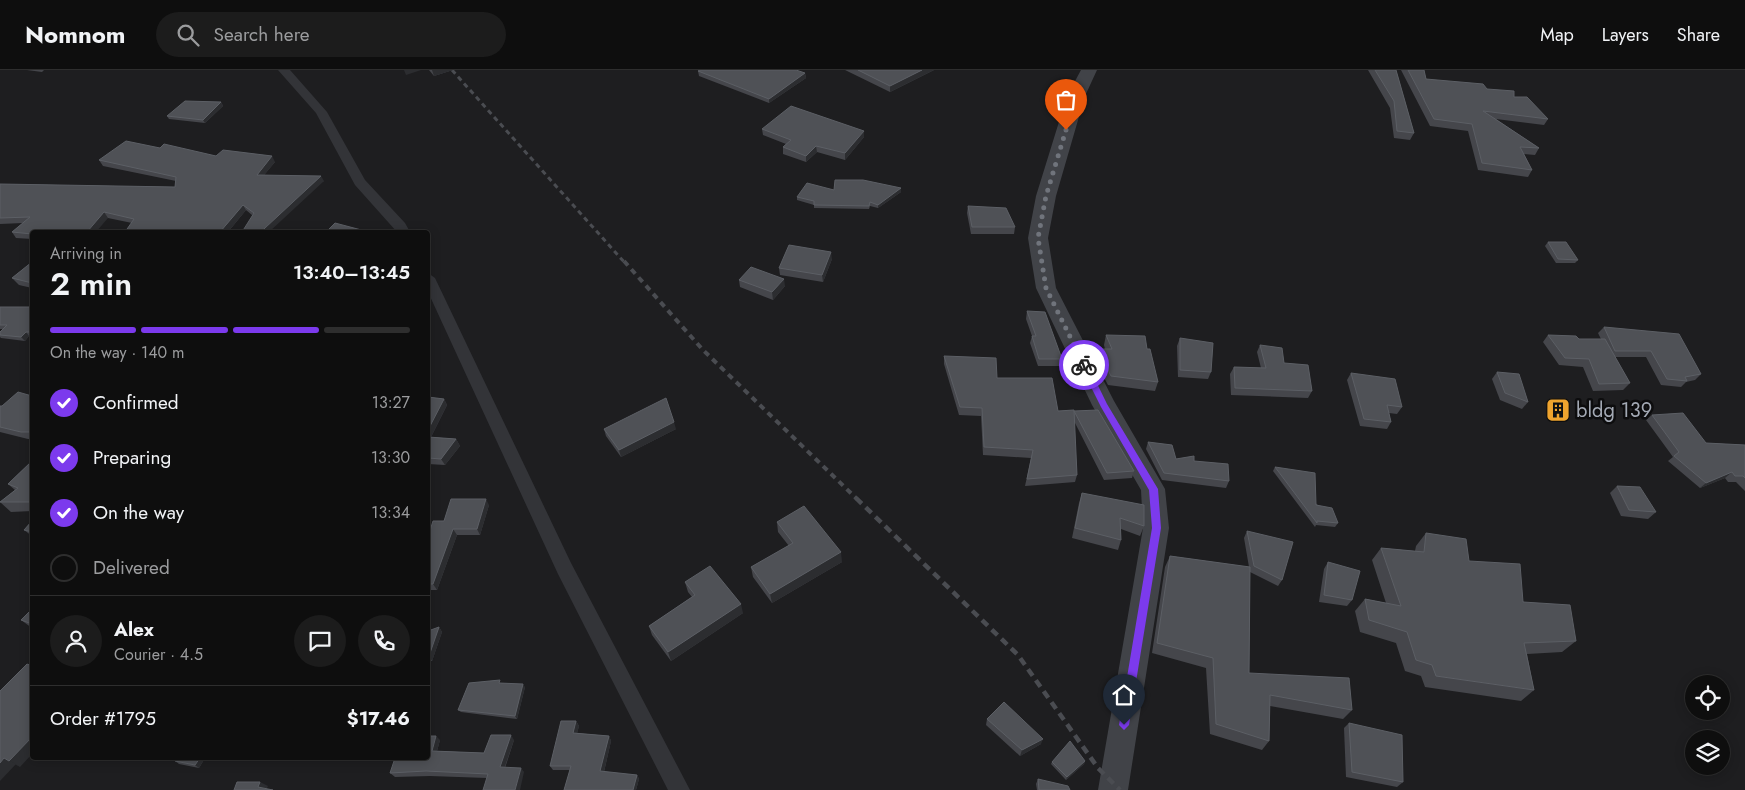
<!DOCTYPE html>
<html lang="en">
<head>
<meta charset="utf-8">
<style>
	body { margin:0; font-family:Jost,sans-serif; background:#1c1c1c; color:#f1f3f6; height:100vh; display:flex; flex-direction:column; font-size:19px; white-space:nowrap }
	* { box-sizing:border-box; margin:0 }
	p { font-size:16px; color:#9b9c9e }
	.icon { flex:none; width:28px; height:28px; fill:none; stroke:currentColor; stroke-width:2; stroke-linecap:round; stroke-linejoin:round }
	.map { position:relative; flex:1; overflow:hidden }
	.panel { position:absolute; left:30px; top:160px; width:400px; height:530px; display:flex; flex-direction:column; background:#0e0e0e; border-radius:5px; box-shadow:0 2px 12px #0003,0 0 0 1px #2e2e2e }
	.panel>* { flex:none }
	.fabs { position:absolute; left:1685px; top:605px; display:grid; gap:10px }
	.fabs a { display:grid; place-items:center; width:45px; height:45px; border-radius:50%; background:#0e0e0e; box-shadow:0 2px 12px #0003,0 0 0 1px #2e2e2e; font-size:25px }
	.pin { position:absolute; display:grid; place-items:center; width:42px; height:42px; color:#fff; margin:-51px -21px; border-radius:50% 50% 50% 0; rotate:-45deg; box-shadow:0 0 5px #0007 }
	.pin .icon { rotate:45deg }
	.courier { position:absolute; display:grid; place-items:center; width:50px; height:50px; margin:-25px; border:4px solid #7c3aed; border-radius:50%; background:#fff; color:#222; box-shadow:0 1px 6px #0007 }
	.overview em { font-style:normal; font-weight:600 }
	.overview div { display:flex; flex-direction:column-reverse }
	.overview { display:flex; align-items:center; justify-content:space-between; height:85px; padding:0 20px }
	h1 { font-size:32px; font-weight:600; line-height:38px }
	.bar { display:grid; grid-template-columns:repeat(4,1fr); gap:8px 5px; align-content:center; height:60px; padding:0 20px }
	.bar i { height:6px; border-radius:4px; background:#2e2e2e }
	.bar .current { background:#7c3aed }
	.bar p { grid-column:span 4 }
	.line { display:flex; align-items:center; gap:12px; padding:0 20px; border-top:1px solid #2e2e2e }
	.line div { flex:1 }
	.round { display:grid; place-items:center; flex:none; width:52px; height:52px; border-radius:26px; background:#1c1c1c }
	ol { padding:0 20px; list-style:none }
	li { display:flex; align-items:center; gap:15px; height:55px }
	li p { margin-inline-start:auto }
	li .icon { padding:5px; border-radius:50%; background:#7c3aed; color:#fff; stroke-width:4 }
	li:last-child { color:#9b9c9e }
	li i { width:28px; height:28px; border:2px solid #2e2e2e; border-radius:50% }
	header { display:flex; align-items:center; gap:30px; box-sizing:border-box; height:70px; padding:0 25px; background:#0e0e0e; border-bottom:1px solid #2e2e2e }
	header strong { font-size:24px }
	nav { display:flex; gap:28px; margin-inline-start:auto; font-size:18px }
	.search { width:350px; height:45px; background:#1c1c1c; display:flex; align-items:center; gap:12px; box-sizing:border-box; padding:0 18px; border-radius:28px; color:#9b9c9e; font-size:19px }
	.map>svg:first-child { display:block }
	.built { fill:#1e1e20; fill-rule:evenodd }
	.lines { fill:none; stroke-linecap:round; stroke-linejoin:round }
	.minor { fill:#333438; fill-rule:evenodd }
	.secondary { fill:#414348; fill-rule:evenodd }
	.rail-far2 { stroke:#4a4c51; stroke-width:3; stroke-dasharray:5 4; stroke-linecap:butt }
	.rail-far1 { stroke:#4a4c51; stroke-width:4; stroke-dasharray:6 5; stroke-linecap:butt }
	.rail { stroke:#4a4c51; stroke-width:4.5; stroke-dasharray:8 5.5; stroke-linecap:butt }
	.wall { fill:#45464b }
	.shaded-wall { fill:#2c2d30 }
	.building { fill:#4f5156; stroke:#5c5f65 }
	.route { fill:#7c3aed }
	.done { stroke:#70747c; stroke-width:5; stroke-dasharray:0 9 }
	.labels { text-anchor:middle; stroke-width:5; stroke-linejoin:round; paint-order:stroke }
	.poi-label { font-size:20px; fill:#a3a9b4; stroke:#0d0d0e; text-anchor:start }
</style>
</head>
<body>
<header>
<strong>Nomnom</strong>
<div class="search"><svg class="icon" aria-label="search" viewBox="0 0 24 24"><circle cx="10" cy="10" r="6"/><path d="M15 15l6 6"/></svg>Search here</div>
<nav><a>Map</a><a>Layers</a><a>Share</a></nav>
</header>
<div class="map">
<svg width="1745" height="720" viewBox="0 0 1745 720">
	<rect width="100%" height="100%" fill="#121213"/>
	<path class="built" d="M 0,0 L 1745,0 L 1745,720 L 0,720 ZM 32,162 L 428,162 L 428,688 L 32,688 ZM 1694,614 L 1721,614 L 1721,641 L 1694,641 ZM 1694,669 L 1721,669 L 1721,696 L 1694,696 Z"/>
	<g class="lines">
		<g class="minor">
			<path d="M 278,0 L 290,0 L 327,42 L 365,110 L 405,153 L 410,162 L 397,162 L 355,115 L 316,43 Z"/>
			<path d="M 428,203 L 435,208 L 571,493 L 690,720 L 668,720 L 558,504 L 428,222 Z"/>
		</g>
		<path class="secondary" d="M 1081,0 L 1097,0 L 1085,26 L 1056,126 L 1048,168 L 1056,218 L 1114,331 L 1165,419 L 1169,458 L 1128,720 L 1098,720 L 1143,458 L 1141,420 L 1092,335 L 1036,218 L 1028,168 L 1036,126 L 1067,26 Z"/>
		<path class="rail-far2" d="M 452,0 L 625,193"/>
		<path class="rail-far1" d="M 624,191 L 703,280 L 857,429"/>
		<path class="rail" d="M 856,428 L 1018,585 L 1098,698 L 1120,720"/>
	</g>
	<g class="wall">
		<path d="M 27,0 L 44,0 L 42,2 Z"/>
		<path d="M 429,0 L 453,0 L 434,6 Z"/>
		<path d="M 845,0 L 934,0 L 890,22 Z"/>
		<path d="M 1368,0 L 1396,0 L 1414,63 L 1410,70 L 1394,68 L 1390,38 Z"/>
		<path d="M 1401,0 L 1424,0 L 1426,9 L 1487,19 L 1514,27 L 1548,49 L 1544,55 L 1496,49 L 1539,78 L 1535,85 L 1524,84 L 1532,100 L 1528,107 L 1478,100 L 1468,61 L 1430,56 Z"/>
		<path d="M 698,1 L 805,3 L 806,8 L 769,33 L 699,6 Z"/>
		<path d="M 221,32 L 223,36 L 205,53 L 169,49 L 167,46 Z"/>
		<path d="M 762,59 L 864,67 L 845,90 L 817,82 L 806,92 L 783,84 L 783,77 L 786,74 L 763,65 Z"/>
		<path d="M 160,78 L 216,86 L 275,92 L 264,105 L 324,111 L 252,145 L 246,140 L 228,162 L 125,162 L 132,153 L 108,148 L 32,162 L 32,169 L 16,168 L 12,162 L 23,153 L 0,154 L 0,114 L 175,117 L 176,111 L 103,96 L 99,90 Z"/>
		<path d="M 901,118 L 901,122 L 878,138 L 870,136 L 869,139 L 814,138 L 814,135 L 797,130 L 797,127 L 834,120 Z"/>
		<path d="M 968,136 L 1015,157 L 1014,164 L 971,164 L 967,143 Z"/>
		<path d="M 1548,172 L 1578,190 L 1575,193 L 1556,193 L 1545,176 Z"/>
		<path d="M 832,189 L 823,212 L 780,205 L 779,198 Z"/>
		<path d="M 32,192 L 32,218 L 19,215 L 12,208 Z"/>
		<path d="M 739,210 L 785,216 L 773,230 L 740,217 Z"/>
		<path d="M 0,237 L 32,237 L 32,266 L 29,266 L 25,271 L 1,268 L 0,267 L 0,262 L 3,259 L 0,259 Z"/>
		<path d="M 1027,241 L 1062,289 L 1060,296 L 1038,296 L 1030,273 L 1032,266 L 1026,249 Z"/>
		<path d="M 1604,257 L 1701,304 L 1695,310 L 1686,312 L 1681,317 L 1661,315 L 1646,287 L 1615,287 L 1630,313 L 1623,320 L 1593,321 L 1583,297 L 1559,295 L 1543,272 L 1548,265 L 1579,269 L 1601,269 L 1598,263 Z"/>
		<path d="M 1106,265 L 1147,279 L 1158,312 L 1155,321 L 1108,315 L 1094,289 L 1097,279 L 1105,279 L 1104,275 Z"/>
		<path d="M 1180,268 L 1211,302 L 1208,309 L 1178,307 L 1177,276 Z"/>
		<path d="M 1260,275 L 1284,293 L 1312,321 L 1308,328 L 1231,325 L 1230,304 L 1234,297 L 1261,298 L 1257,282 Z"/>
		<path d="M 944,286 L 997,308 L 1058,341 L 1074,344 L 1074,341 L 1134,401 L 1132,408 L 1104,410 L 1074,351 L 1077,405 L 1075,412 L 1025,416 L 1031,388 L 983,385 L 981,346 L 959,345 L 944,294 Z"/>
		<path d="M 1497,302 L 1528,332 L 1522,339 L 1500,330 L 1492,309 Z"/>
		<path d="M 1351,303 L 1402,337 L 1397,344 L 1389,343 L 1391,352 L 1387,359 L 1360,356 L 1347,310 Z"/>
		<path d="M 32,326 L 32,369 L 28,369 L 0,362 L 0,336 L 2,336 Z"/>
		<path d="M 428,327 L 444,329 L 447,335 L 431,367 L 456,369 L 460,376 L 445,395 L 428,394 Z"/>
		<path d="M 1652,345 L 1706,373 L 1745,375 L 1745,421 L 1736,412 L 1728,412 L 1725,408 L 1700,418 L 1668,391 L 1673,387 L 1646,350 Z"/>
		<path d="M 604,359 L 676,359 L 621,387 L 606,366 Z"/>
		<path d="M 1148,372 L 1176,389 L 1194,391 L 1229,411 L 1226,418 L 1162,410 L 1146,379 Z"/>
		<path d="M 32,391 L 32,441 L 11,442 L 0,432 L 15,420 L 8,414 Z"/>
		<path d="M 1275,397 L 1338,453 L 1335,457 L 1316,455 L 1315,457 L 1273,401 Z"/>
		<path d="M 1617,416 L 1656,442 L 1648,449 L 1621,446 L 1610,423 Z"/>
		<path d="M 1082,423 L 1144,456 L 1140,466 L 1121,459 L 1121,470 L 1118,480 L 1072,468 L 1079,433 Z"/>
		<path d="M 489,435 L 480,465 L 457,465 L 437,520 L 428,520 L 428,467 L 444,451 Z"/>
		<path d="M 32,451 L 32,466 L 24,460 Z"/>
		<path d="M 777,452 L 842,492 L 772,533 L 753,507 L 751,497 L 789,476 L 778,462 Z"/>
		<path d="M 1247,461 L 1282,510 L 1278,516 L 1250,502 L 1250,499 L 1249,603 L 1352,640 L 1343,649 L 1270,636 L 1269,671 L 1262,680 L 1210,664 L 1206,598 L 1152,583 L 1165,497 L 1170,486 L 1249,497 L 1244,468 Z"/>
		<path d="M 1426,463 L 1469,491 L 1576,571 L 1562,582 L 1527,584 L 1534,620 L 1521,631 L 1425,617 L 1421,606 L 1405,601 L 1396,573 L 1360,562 L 1355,541 L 1365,529 L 1386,533 L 1372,490 L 1381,478 L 1415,481 L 1416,476 Z"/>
		<path d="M 1328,492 L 1352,530 L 1347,536 L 1319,532 L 1324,499 Z"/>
		<path d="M 685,512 L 743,543 L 671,591 L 652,565 L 649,556 L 692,527 L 688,522 Z"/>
		<path d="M 32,539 L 32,558 L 21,550 Z"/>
		<path d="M 439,557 L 442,562 L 432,591 L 428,591 L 428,561 Z"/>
		<path d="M 502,613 L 525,617 L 517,649 L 461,642 L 458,640 Z"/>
		<path d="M 987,649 L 1041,674 L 1020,686 L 986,655 Z"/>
		<path d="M 576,651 L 579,656 L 577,663 L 609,666 L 611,671 L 604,702 L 637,705 L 639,709 L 636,720 L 564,720 L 570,700 L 553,700 L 550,696 Z"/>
		<path d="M 1349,653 L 1403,712 L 1397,717 L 1346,707 L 1344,658 Z"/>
		<path d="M 440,670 L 437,681 L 484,683 L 514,670 L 505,698 L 524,702 L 487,708 L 430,706 L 395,707 L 390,703 Z"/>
		<path d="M 177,688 L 205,688 L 199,698 L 179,694 L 175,691 Z"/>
		<path d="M 1085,691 L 1084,694 L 1066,710 L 1051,694 L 1052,692 Z"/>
		<path d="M 1038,709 L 1070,720 L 1037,720 L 1036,714 Z"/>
	</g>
	<g class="shaded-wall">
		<path d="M 404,0 L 421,0 L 406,5 Z"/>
		<path d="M 432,0 L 453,0 L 434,6 Z"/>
		<path d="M 922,0 L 934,0 L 890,22 L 890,16 Z"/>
		<path d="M 805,3 L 806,8 L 769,33 L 769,29 Z"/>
		<path d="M 221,32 L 223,36 L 205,53 L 203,50 Z"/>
		<path d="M 864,61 L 864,67 L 845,90 L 845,83 Z"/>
		<path d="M 816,76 L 817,82 L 806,92 L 806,86 Z"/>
		<path d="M 272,86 L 275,92 L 260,110 L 257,105 Z"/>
		<path d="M 321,106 L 324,111 L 269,162 L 261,162 L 265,158 Z"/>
		<path d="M 901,118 L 901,122 L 878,138 L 878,135 Z"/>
		<path d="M 243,135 L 246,140 L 228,162 L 220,162 Z"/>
		<path d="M 104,142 L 108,148 L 96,162 L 87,162 Z"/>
		<path d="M 831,182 L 832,189 L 823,212 L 822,205 Z"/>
		<path d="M 784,209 L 785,216 L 773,230 L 772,222 Z"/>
		<path d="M 26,262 L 29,266 L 25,271 L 21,267 Z"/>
		<path d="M 444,329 L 447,335 L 428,373 L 428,360 Z"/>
		<path d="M 674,352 L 676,359 L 621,387 L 619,380 Z"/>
		<path d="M 456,369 L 460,376 L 445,395 L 441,389 Z"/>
		<path d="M 1732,402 L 1725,408 L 1700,418 L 1706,413 Z"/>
		<path d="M 486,429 L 489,435 L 480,465 L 477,459 Z"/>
		<path d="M 453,459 L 457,465 L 437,520 L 433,514 Z"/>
		<path d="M 841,482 L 842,492 L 772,533 L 770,524 Z"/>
		<path d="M 741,534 L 743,543 L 671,591 L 668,582 Z"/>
		<path d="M 439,557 L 442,562 L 432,591 L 429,586 Z"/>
		<path d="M 523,614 L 525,617 L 517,649 L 515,646 Z"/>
		<path d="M 576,651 L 579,656 L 576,668 L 573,663 Z"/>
		<path d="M 511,665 L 514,670 L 503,702 L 500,697 Z"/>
		<path d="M 436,666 L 440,670 L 436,685 L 432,681 Z"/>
		<path d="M 609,666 L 611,671 L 603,706 L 600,701 Z"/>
		<path d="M 32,667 L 32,684 L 20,697 L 9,691 Z"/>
		<path d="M 1043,669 L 1041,674 L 1020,686 L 1022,680 Z"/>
		<path d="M 4,688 L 16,694 L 0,711 L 0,693 Z"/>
		<path d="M 200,688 L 205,688 L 199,698 L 195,695 Z"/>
		<path d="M 1085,691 L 1084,694 L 1066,710 L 1067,707 Z"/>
		<path d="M 521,698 L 524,702 L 520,720 L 515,720 Z"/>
		<path d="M 637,705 L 639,709 L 636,720 L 633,720 Z"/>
		<path d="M 260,712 L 268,716 L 266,720 L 258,717 Z"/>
	</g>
	<g class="building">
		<path d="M 700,0 L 796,0 L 805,3 L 769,29 L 698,1 Z"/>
		<path d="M 858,0 L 922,0 L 890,16 Z"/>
		<path d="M 1375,0 L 1396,0 L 1414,63 L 1397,61 L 1394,31 Z"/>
		<path d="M 1408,0 L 1424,0 L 1426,9 L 1483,14 L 1487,19 L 1514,21 L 1514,27 L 1527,27 L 1548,49 L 1483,41 L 1539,78 L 1520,77 L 1532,100 L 1482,93 L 1472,54 L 1434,49 Z"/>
		<path d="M 185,31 L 221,32 L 203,50 L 167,46 Z"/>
		<path d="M 791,36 L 864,61 L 845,83 L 816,76 L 806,86 L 783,77 L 791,70 L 762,59 Z"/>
		<path d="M 126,71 L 160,78 L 164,74 L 216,86 L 223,80 L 272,86 L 257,105 L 321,106 L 265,158 L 261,162 L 242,162 L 254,143 L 243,135 L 220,162 L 125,162 L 134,149 L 104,142 L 87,162 L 32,162 L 32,164 L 12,162 L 30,147 L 0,148 L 0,114 L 175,117 L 176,107 L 99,90 Z"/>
		<path d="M 835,110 L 863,110 L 901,118 L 878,135 L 870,132 L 869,136 L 814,135 L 814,131 L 797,127 L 807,113 L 834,120 Z"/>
		<path d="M 968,136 L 1006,138 L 1015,157 L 972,157 Z"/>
		<path d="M 335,153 L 369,162 L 326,162 Z"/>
		<path d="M 1548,172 L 1566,172 L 1578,190 L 1558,189 Z"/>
		<path d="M 789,175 L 831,182 L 822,205 L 779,198 Z"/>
		<path d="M 32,192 L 32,213 L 12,208 Z"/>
		<path d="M 751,197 L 784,209 L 772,222 L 739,210 Z"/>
		<path d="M 0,237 L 32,237 L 32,262 L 26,262 L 21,267 L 0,265 L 0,262 L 7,255 L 0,255 Z"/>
		<path d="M 1027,241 L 1045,242 L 1062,289 L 1039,289 L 1032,266 L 1036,266 Z"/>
		<path d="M 1604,257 L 1679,264 L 1701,304 L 1685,307 L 1687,311 L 1667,309 L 1651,281 L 1615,281 Z"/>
		<path d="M 1106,265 L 1145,266 L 1147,279 L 1150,279 L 1158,312 L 1111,306 L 1097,279 L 1112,279 Z"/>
		<path d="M 1548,265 L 1576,266 L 1579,269 L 1605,269 L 1630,313 L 1599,314 L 1589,289 L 1565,288 Z"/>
		<path d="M 1180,268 L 1213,273 L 1211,302 L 1180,300 Z"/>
		<path d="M 1260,275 L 1282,278 L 1284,293 L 1308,295 L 1312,321 L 1235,318 L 1234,297 L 1266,298 Z"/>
		<path d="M 944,286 L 996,288 L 997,308 L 1052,308 L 1058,341 L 1074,340 L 1077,405 L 1027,409 L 1033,380 L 984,377 L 982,338 L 960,337 Z"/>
		<path d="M 1497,302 L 1519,304 L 1528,332 L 1505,323 Z"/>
		<path d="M 1351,303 L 1395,309 L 1402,337 L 1387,335 L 1391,352 L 1364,349 Z"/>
		<path d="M 18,322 L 32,326 L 32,362 L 21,362 L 0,357 L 0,336 L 2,336 Z"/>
		<path d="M 428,327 L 444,329 L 428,360 Z"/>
		<path d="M 666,328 L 674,352 L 619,380 L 604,359 Z"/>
		<path d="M 1098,340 L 1134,401 L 1107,403 L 1074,341 Z"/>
		<path d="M 1683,343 L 1706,373 L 1745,375 L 1745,408 L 1743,406 L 1735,406 L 1732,402 L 1706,413 L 1674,386 L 1679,382 L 1652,345 Z"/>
		<path d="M 428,367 L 456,369 L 441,389 L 428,388 Z"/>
		<path d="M 1148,372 L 1172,375 L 1176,389 L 1194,386 L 1194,391 L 1228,394 L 1229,411 L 1164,403 Z"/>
		<path d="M 32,391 L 32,432 L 0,432 L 18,418 L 8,414 Z"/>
		<path d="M 1275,397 L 1315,403 L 1316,435 L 1332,438 L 1338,453 L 1317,451 L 1317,453 Z"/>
		<path d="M 1617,416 L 1640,417 L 1656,442 L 1629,440 Z"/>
		<path d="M 1082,423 L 1144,435 L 1144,456 L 1120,448 L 1121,470 L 1075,458 Z"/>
		<path d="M 451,429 L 486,429 L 477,459 L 453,459 L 433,514 L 428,514 L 428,467 L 433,451 L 444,451 Z"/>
		<path d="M 804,436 L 841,482 L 770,524 L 751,497 L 793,473 L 777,452 Z"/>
		<path d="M 32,451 L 32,462 L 24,460 Z"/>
		<path d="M 1247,461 L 1293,472 L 1282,510 L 1254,496 Z"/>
		<path d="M 1426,463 L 1466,469 L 1469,491 L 1520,494 L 1523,532 L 1570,535 L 1576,571 L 1524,573 L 1534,620 L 1436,606 L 1432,595 L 1416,590 L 1407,562 L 1369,550 L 1365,529 L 1401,536 L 1381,478 L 1424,482 Z"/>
		<path d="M 1170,486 L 1250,497 L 1249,603 L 1349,608 L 1352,640 L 1270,625 L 1269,671 L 1216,654 L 1213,588 L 1157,573 Z"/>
		<path d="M 1328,492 L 1360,501 L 1352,530 L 1324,525 Z"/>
		<path d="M 710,496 L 741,534 L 668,582 L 649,556 L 695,525 L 685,512 Z"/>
		<path d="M 32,539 L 32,554 L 21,550 Z"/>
		<path d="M 439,557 L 429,586 L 428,586 L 428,561 Z"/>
		<path d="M 27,594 L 32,596 L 32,667 L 9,691 L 4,688 L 0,693 L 0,621 Z"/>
		<path d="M 500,610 L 499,613 L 523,614 L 515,646 L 458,640 L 469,613 Z"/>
		<path d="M 1004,632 L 1043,669 L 1022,680 L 987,649 Z"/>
		<path d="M 561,651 L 576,651 L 573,663 L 609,666 L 600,701 L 637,705 L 633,720 L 564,720 L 571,696 L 550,696 Z"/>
		<path d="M 1349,653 L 1402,665 L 1403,712 L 1352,702 Z"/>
		<path d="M 491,665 L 511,665 L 500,697 L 521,698 L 515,720 L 483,720 L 488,704 L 426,701 L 390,703 L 395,688 L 428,688 L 428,666 L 436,666 L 432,681 L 484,683 Z"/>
		<path d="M 1070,671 L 1085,691 L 1067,707 L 1052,692 Z"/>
		<path d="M 177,688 L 200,688 L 195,695 L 175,691 Z"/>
		<path d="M 1038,709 L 1068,716 L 1070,720 L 1039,720 Z"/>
		<path d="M 237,712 L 260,712 L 258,717 L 273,720 L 234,720 Z"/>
	</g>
	<path class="route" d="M 1081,293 L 1087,293 L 1107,334 L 1158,419 L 1161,458 L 1129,655 L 1124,660 L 1119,655 L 1152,458 L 1149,420 L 1101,337 L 1080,295 Z"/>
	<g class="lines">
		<path class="done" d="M 1066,60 L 1046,126 L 1038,168 L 1046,218 L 1084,295"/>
	</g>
	<defs>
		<g id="building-square" transform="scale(1.25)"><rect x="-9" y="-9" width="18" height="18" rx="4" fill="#efa42e" stroke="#0d0d0e"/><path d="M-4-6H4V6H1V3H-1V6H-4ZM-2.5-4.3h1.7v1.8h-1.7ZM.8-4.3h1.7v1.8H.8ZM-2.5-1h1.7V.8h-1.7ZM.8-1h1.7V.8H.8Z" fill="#111"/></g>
	</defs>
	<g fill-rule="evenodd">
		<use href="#building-square" x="1558" y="340"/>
	</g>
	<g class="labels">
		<g class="poi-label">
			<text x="1576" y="347">bldg 139</text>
		</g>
	</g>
</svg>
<div class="fabs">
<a><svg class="icon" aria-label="locate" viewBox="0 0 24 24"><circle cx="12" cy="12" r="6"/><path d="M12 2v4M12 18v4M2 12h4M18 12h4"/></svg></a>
<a><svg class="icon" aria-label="layers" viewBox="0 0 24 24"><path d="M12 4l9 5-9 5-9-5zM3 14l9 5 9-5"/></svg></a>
</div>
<div class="pin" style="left:1066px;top:60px;background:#ea580c"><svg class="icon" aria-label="bag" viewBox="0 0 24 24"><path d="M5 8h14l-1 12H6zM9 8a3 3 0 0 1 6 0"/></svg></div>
<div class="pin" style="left:1124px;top:655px;background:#1f2937"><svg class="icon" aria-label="home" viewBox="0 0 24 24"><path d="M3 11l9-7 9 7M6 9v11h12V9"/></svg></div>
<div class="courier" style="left:1084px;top:295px"><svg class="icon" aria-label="bike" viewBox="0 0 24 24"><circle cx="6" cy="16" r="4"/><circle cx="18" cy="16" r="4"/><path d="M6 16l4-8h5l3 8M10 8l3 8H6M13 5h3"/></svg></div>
<section class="panel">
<div class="overview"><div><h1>2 min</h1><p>Arriving in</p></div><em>13:40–13:45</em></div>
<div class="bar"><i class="current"></i><i class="current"></i><i class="current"></i><i></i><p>On the way · 140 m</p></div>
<ol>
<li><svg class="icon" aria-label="check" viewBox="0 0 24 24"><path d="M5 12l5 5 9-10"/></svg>Confirmed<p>13:27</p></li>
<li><svg class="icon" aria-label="check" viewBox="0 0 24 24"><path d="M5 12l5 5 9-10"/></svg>Preparing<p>13:30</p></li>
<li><svg class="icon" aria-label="check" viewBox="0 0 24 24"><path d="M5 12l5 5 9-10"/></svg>On the way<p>13:34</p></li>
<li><i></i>Delivered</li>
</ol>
<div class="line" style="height:90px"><a class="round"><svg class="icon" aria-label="person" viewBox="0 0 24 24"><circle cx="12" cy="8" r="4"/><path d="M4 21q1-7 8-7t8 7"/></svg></a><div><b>Alex</b><p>Courier · 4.5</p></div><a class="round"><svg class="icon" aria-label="chat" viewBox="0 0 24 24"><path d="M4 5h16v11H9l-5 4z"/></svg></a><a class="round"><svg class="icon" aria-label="phone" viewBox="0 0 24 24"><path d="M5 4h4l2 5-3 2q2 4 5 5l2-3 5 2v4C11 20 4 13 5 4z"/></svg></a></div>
<div class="line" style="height:65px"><div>Order #1795</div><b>$17.46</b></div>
</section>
</div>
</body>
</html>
